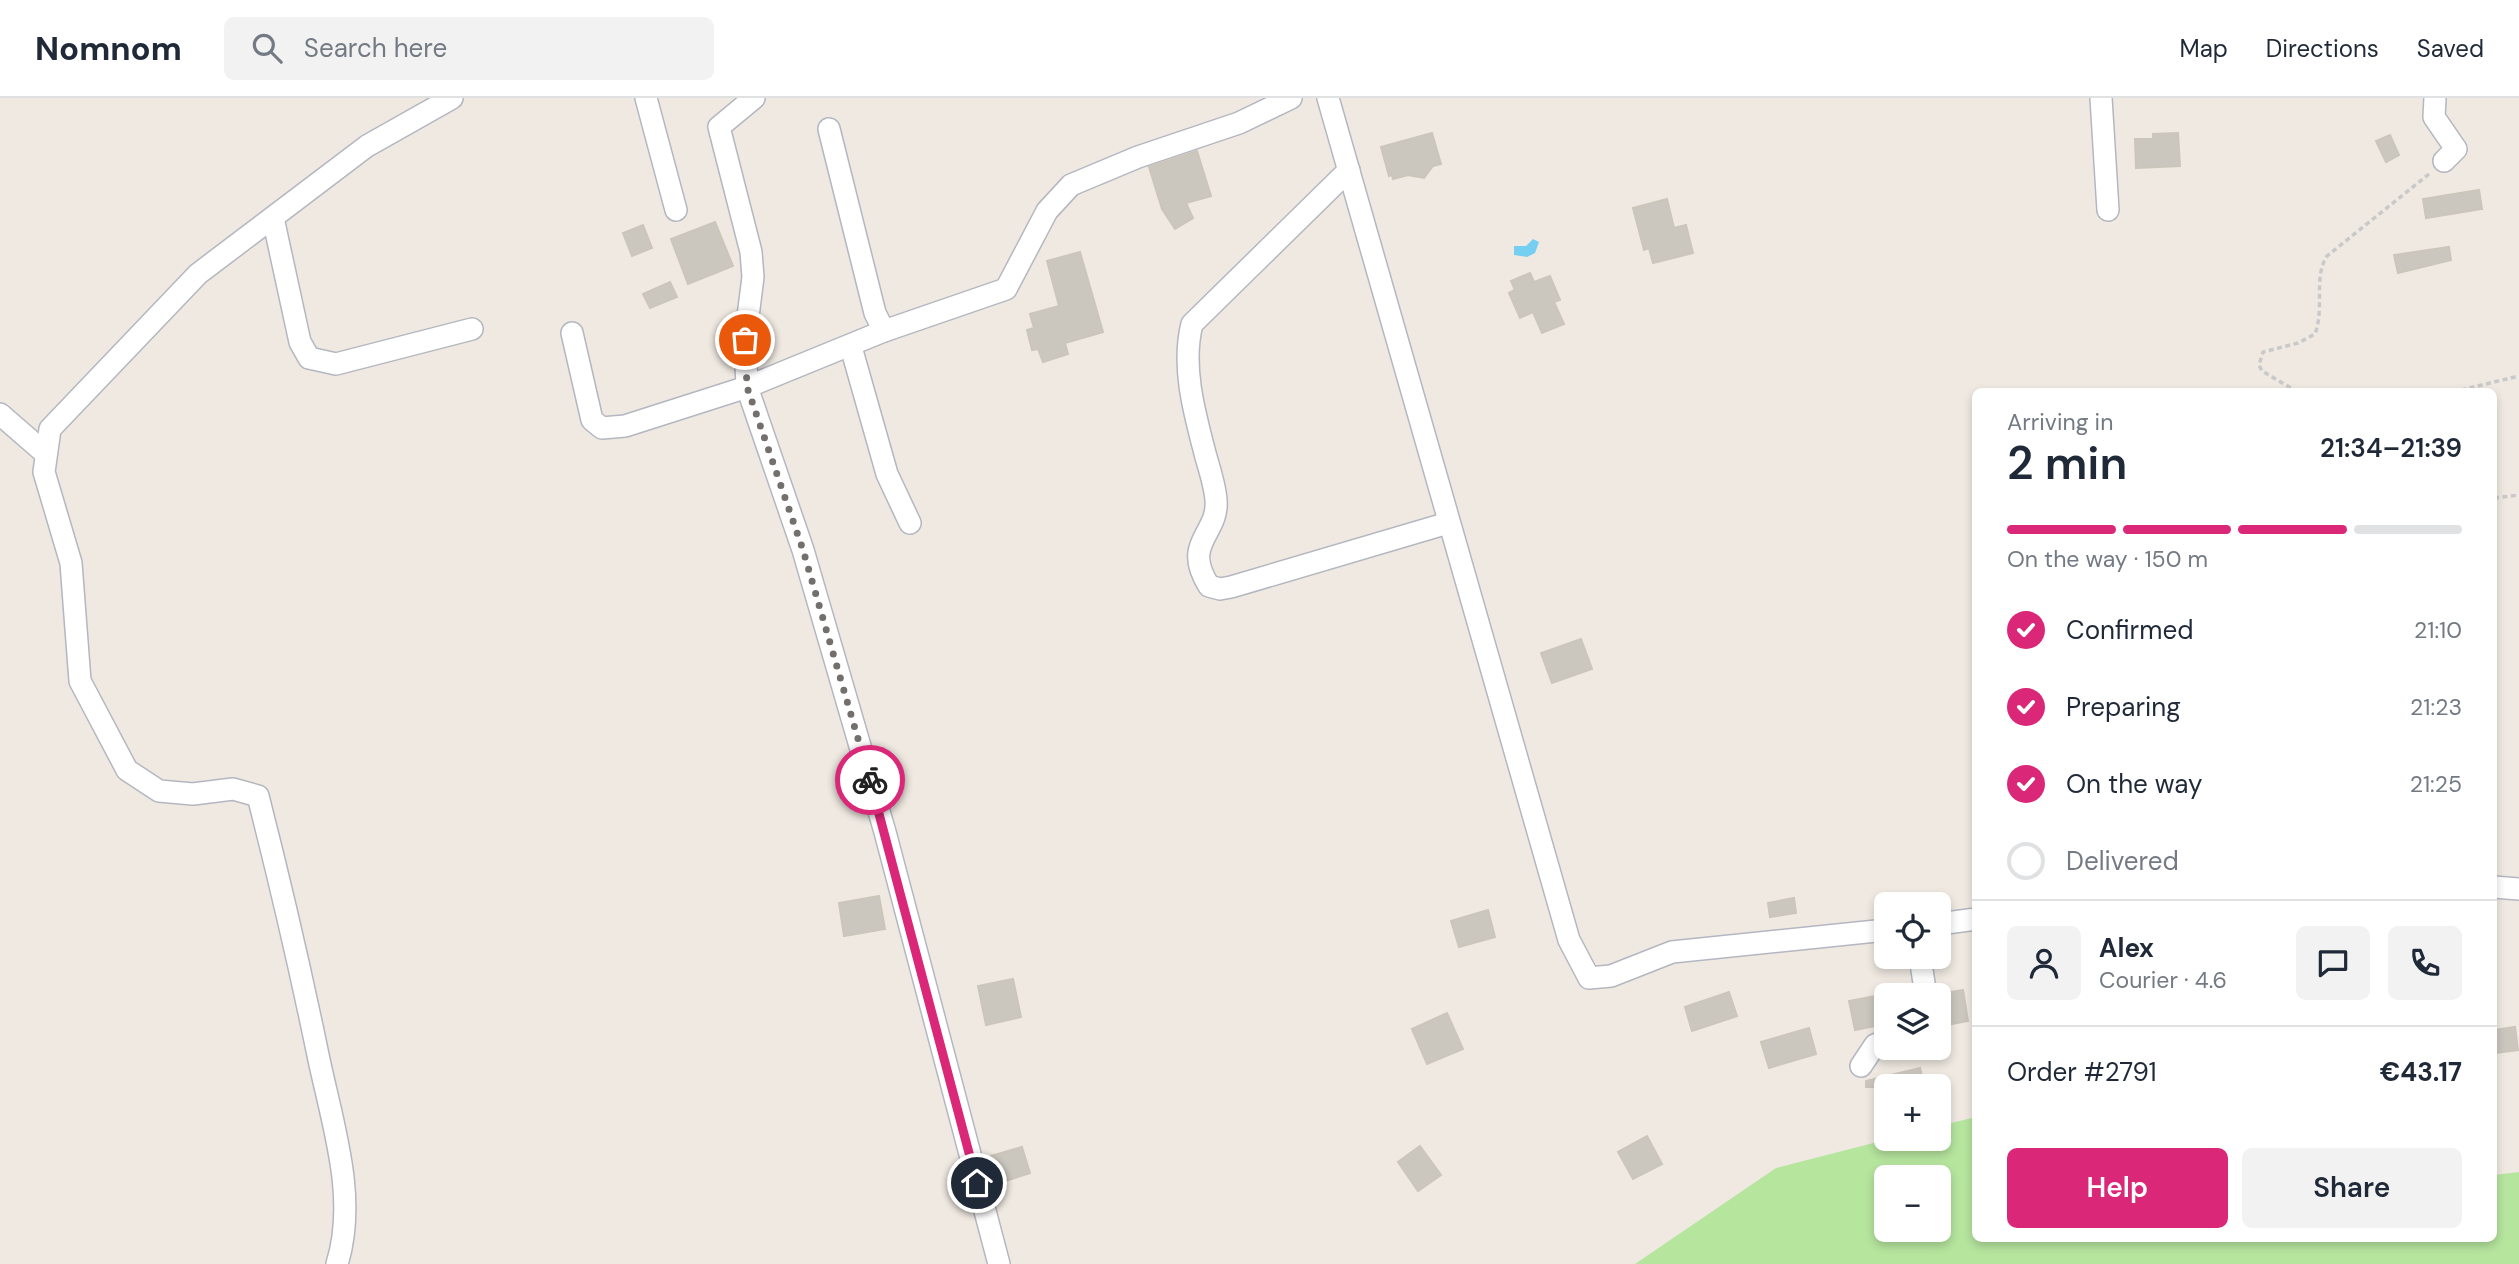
<!DOCTYPE html>
<html lang="en">
<head>
<meta charset="utf-8">
<style>
	body { margin:0; font-family:"DM Sans",sans-serif; background:#f2f2f3; color:#1f2937; height:100vh; display:flex; flex-direction:column; font-size:26px; white-space:nowrap }
	* { box-sizing:border-box; margin:0 }
	p { font-size:23px; color:#747a83 }
	.icon { flex:none; width:38px; height:38px; fill:none; stroke:currentColor; stroke-width:2; stroke-linecap:round; stroke-linejoin:round }
	.map { position:relative; flex:1; overflow:hidden }
	.sheet { position:absolute; left:1972px; top:290px; width:525px; height:854px; display:flex; flex-direction:column; background:#fff; border-radius:10px; box-shadow:0 4px 10px #0003 }
	.sheet>* { flex:none }
	.buttons { position:absolute; left:1874px; top:794px; display:grid; gap:14px }
	.buttons a { display:grid; place-items:center; width:77px; height:77px; border-radius:10px; background:#fff; box-shadow:0 4px 10px #0003; font-size:35px }
	.pin { position:absolute; display:grid; place-items:center; width:60px; height:60px; color:#fff; margin:-30px; border:4px solid #fff; border-radius:50%; box-shadow:0 2px 7px #0007 }
	.courier { position:absolute; display:grid; place-items:center; width:70px; height:70px; margin:-35px; border:5px solid #db2777; border-radius:50%; background:#fff; color:#222; box-shadow:0 2px 9px #0007 }
	.headline em { font-style:normal; font-weight:600 }
	.headline div { display:flex; flex-direction:column-reverse }
	.headline { display:flex; align-items:center; justify-content:space-between; height:119px; padding:0 35px }
	h1 { font-size:46px; font-weight:600; line-height:52px }
	.bar { display:grid; grid-template-columns:repeat(4,1fr); gap:10px 7px; align-content:center; height:84px; padding:0 35px }
	.bar i { height:9px; border-radius:5px; background:#e0e1e3 }
	.bar .on { background:#db2777 }
	.bar p { grid-column:span 4 }
	.line { display:flex; align-items:center; gap:18px; padding:0 35px; border-top:2px solid #e0e1e3 }
	.line div { flex:1 }
	.round { display:grid; place-items:center; flex:none; width:74px; height:74px; border-radius:10px; background:#f2f2f3 }
	ol { padding:0 35px; list-style:none }
	li { display:flex; align-items:center; gap:21px; height:77px }
	li p { margin-inline-start:auto }
	li .icon { padding:7px; border-radius:50%; background:#db2777; color:#fff; stroke-width:4 }
	li:last-child { color:#747a83 }
	li i { width:38px; height:38px; border:4px solid #e0e1e3; border-radius:50% }
	.primary-button { display:flex; gap:14px; margin-top:auto; padding:14px 35px }
	.primary-button a { flex:1; height:80px; border-radius:10px; background:#db2777; color:#fff; font-size:28px; font-weight:600; line-height:80px; text-align:center }
	.primary-button a+a { background:#f2f2f3; color:#1f2937 }
	header { display:flex; align-items:center; gap:42px; box-sizing:border-box; height:98px; padding:0 35px; background:#fff; border-bottom:2px solid #e0e1e3 }
	header strong { font-size:33px }
	nav { display:flex; gap:38px; margin-inline-start:auto; font-size:24px }
	.search { width:490px; height:63px; background:#f2f2f3; display:flex; align-items:center; gap:18px; box-sizing:border-box; padding:0 24px; border-radius:10px; color:#747a83; font-size:26px }
	.map>svg:first-child { display:block }
	.green { fill:#b6e59e; fill-rule:evenodd }
	.water { fill:#75cff0 }
	.building { fill:#cbc7bf; stroke:#cbc5ba; stroke-width:2 }
	.lines { fill:none; stroke-linecap:round; stroke-linejoin:round }
	.street-casing { stroke:#b4b7c1; stroke-width:24 }
	.path { stroke:#c9c9c9; stroke-width:3.5; stroke-dasharray:5 3.5; stroke-linecap:butt }
	.street { stroke:#fff; stroke-width:21 }
	.done { stroke:#726f6d; stroke-width:7; stroke-dasharray:0 12.6 }
	.route { stroke:#db2777; stroke-width:9 }
</style>
</head>
<body>
<header>
<strong>Nomnom</strong>
<div class="search"><svg class="icon" aria-label="search" viewBox="0 0 24 24"><circle cx="10" cy="10" r="6"/><path d="M15 15l6 6"/></svg>Search here</div>
<nav><a>Map</a><a>Directions</a><a>Saved</a></nav>
</header>
<div class="map">
<svg width="2519" height="1166" viewBox="0 0 2519 1166">
	<rect width="100%" height="100%" fill="#efe9e1"/>
	<path class="green" d="M 1976,1019 L 1976,1141 L 2494,1141 L 2494,1077 L 2519,1074 L 2519,1166 L 1635,1166 L 1776,1070 L 1889,1041 L 1939,1041 L 1939,1028 ZM 1886,1080 L 1939,1080 L 1939,1132 L 1886,1132 Z"/>
	<path class="water" d="M 1533,141 L 1539,144 L 1535,155 L 1527,159 L 1514,157 L 1514,148 L 1526,148 Z"/>
	<g class="building">
		<path d="M 1432,35 L 1441,66 L 1433,68 L 1424,80 L 1408,77 L 1393,81 L 1392,77 L 1389,78 L 1381,49 Z"/>
		<path d="M 2178,35 L 2180,68 L 2136,70 L 2135,41 L 2153,41 L 2153,36 Z"/>
		<path d="M 2390,37 L 2399,57 L 2386,64 L 2376,43 Z"/>
		<path d="M 1197,53 L 1211,98 L 1186,105 L 1193,120 L 1175,131 L 1162,111 L 1149,69 Z"/>
		<path d="M 2479,92 L 2482,111 L 2426,120 L 2423,101 Z"/>
		<path d="M 1667,101 L 1674,130 L 1686,127 L 1693,155 L 1653,165 L 1649,150 L 1644,152 L 1633,110 Z"/>
		<path d="M 715,124 L 733,168 L 688,186 L 671,141 Z"/>
		<path d="M 643,127 L 652,150 L 632,158 L 623,135 Z"/>
		<path d="M 2449,149 L 2451,162 L 2398,175 L 2394,157 Z"/>
		<path d="M 1080,154 L 1103,234 L 1065,245 L 1068,256 L 1043,264 L 1038,251 L 1032,252 L 1027,232 L 1034,230 L 1030,216 L 1059,208 L 1047,163 Z"/>
		<path d="M 1530,175 L 1534,184 L 1550,178 L 1560,202 L 1554,204 L 1564,226 L 1542,235 L 1533,214 L 1520,220 L 1509,195 L 1515,192 L 1511,183 Z"/>
		<path d="M 670,184 L 677,199 L 650,210 L 643,196 Z"/>
		<path d="M 1581,541 L 1592,571 L 1552,585 L 1541,555 Z"/>
		<path d="M 879,798 L 885,831 L 844,838 L 839,805 Z"/>
		<path d="M 1794,800 L 1796,815 L 1770,819 L 1768,805 Z"/>
		<path d="M 1488,812 L 1495,839 L 1459,849 L 1451,823 Z"/>
		<path d="M 1013,881 L 1021,919 L 986,927 L 978,888 Z"/>
		<path d="M 1963,892 L 1968,923 L 1941,928 L 1939,896 Z"/>
		<path d="M 1729,894 L 1737,918 L 1692,933 L 1685,909 Z"/>
		<path d="M 1886,896 L 1886,922 L 1879,923 L 1880,927 L 1855,932 L 1849,903 Z"/>
		<path d="M 1447,915 L 1463,951 L 1427,966 L 1412,931 Z"/>
		<path d="M 2515,929 L 2518,952 L 2494,955 L 2494,932 Z"/>
		<path d="M 1809,930 L 1816,956 L 1769,970 L 1761,944 Z"/>
		<path d="M 1920,970 L 1925,989 L 1866,989 L 1866,983 Z"/>
		<path d="M 1647,1038 L 1662,1066 L 1633,1081 L 1618,1054 Z"/>
		<path d="M 1420,1048 L 1441,1077 L 1418,1093 L 1398,1064 Z"/>
		<path d="M 1022,1049 L 1030,1075 L 999,1085 L 991,1058 Z"/>
	</g>
	<g class="lines">
		<g class="street-casing">
			<g id="street">
				<path d="M 646,0 L 676,112"/>
				<path d="M 754,0 L 719,29 L 751,154 L 753,179 L 745,242 L 747,289 L 803,452 L 885,734 L 999,1166"/>
				<path d="M 1328,0 L 1569,842 L 1589,880 L 1611,878 L 1672,854 L 1886,832"/>
				<path d="M 2101,0 L 2108,112"/>
				<path d="M 2435,0 L 2434,19 L 2456,51 L 2444,63"/>
				<path d="M 829,31 L 875,215 L 884,233"/>
				<path d="M 1349,72 L 1192,226 C 1181,269 1195,317 1206,359 C 1210,373 1215,388 1216,402 C 1219,437 1181,444 1209,488 L 1220,491 L 1231,489 L 1448,425"/>
				<path d="M 273,120 L 300,244 L 309,260 L 336,266 L 472,231"/>
				<path d="M 572,235 L 592,322 L 602,330 L 625,328 L 747,289 L 884,233 L 1006,191 L 1047,113 L 1071,87 L 1138,59 L 1239,25 L 1291,0"/>
				<path d="M 851,249 L 887,376 L 910,425"/>
				<path d="M 0,316 L 46,356"/>
				<path d="M 2494,789 L 2519,791"/>
				<path d="M 1939,826 L 1976,821"/>
				<path d="M 1920,859 L 1926,898"/>
				<path d="M 1861,968 L 1875,947 L 1886,942"/>
				<path d="M 337,1166 C 358,1099 332,1025 318,957 C 300,870 280,784 258,698 L 233,691 L 193,696 L 159,693 L 127,672 L 80,583 L 71,465 L 44,374 L 50,331 L 198,176 L 367,48 L 452,0"/>
			</g>
		</g>
		<g class="path">
			<path d="M 2298,294 L 2262,273 L 2259,267 L 2263,254 L 2298,245 L 2315,236 C 2325,210 2313,179 2327,158 L 2429,76"/>
			<path d="M 2453,294 L 2519,278"/>
			<path d="M 2494,400 L 2519,397"/>
		</g>
		<use href="#street" class="street"/>
	</g>
	<g class="lines">
		<path class="done" d="M 745,242 L 747,289 L 803,452 L 870,682"/>
		<path class="route" d="M 870,682 L 977,1085"/>
	</g>
</svg>
<div class="buttons">
<a><svg class="icon" aria-label="locate" viewBox="0 0 24 24"><circle cx="12" cy="12" r="6"/><path d="M12 2v4M12 18v4M2 12h4M18 12h4"/></svg></a>
<a><svg class="icon" aria-label="layers" viewBox="0 0 24 24"><path d="M12 4l9 5-9 5-9-5zM3 14l9 5 9-5"/></svg></a>
<a>+</a>
<a>−</a>
</div>
<div class="pin" style="left:745px;top:242px;background:#ea580c"><svg class="icon" aria-label="bag" viewBox="0 0 24 24"><path d="M5 8h14l-1 12H6zM9 8a3 3 0 0 1 6 0"/></svg></div>
<div class="pin" style="left:977px;top:1085px;background:#1f2937"><svg class="icon" aria-label="home" viewBox="0 0 24 24"><path d="M3 11l9-7 9 7M6 9v11h12V9"/></svg></div>
<div class="courier" style="left:870px;top:682px"><svg class="icon" aria-label="bike" viewBox="0 0 24 24"><circle cx="6" cy="16" r="4"/><circle cx="18" cy="16" r="4"/><path d="M6 16l4-8h5l3 8M10 8l3 8H6M13 5h3"/></svg></div>
<section class="sheet">
<div class="headline"><div><h1>2 min</h1><p>Arriving in</p></div><em>21:34–21:39</em></div>
<div class="bar"><i class="on"></i><i class="on"></i><i class="on"></i><i></i><p>On the way · 150 m</p></div>
<ol>
<li><svg class="icon" aria-label="check" viewBox="0 0 24 24"><path d="M5 12l5 5 9-10"/></svg>Confirmed<p>21:10</p></li>
<li><svg class="icon" aria-label="check" viewBox="0 0 24 24"><path d="M5 12l5 5 9-10"/></svg>Preparing<p>21:23</p></li>
<li><svg class="icon" aria-label="check" viewBox="0 0 24 24"><path d="M5 12l5 5 9-10"/></svg>On the way<p>21:25</p></li>
<li><i></i>Delivered</li>
</ol>
<div class="line" style="height:126px"><a class="round"><svg class="icon" aria-label="person" viewBox="0 0 24 24"><circle cx="12" cy="8" r="4"/><path d="M4 21q1-7 8-7t8 7"/></svg></a><div><b>Alex</b><p>Courier · 4.6</p></div><a class="round"><svg class="icon" aria-label="chat" viewBox="0 0 24 24"><path d="M4 5h16v11H9l-5 4z"/></svg></a><a class="round"><svg class="icon" aria-label="phone" viewBox="0 0 24 24"><path d="M5 4h4l2 5-3 2q2 4 5 5l2-3 5 2v4C11 20 4 13 5 4z"/></svg></a></div>
<div class="line" style="height:91px"><div>Order #2791</div><b>€43.17</b></div>
<div class="primary-button"><a>Help</a><a>Share</a></div>
</section>
</div>
</body>
</html>
